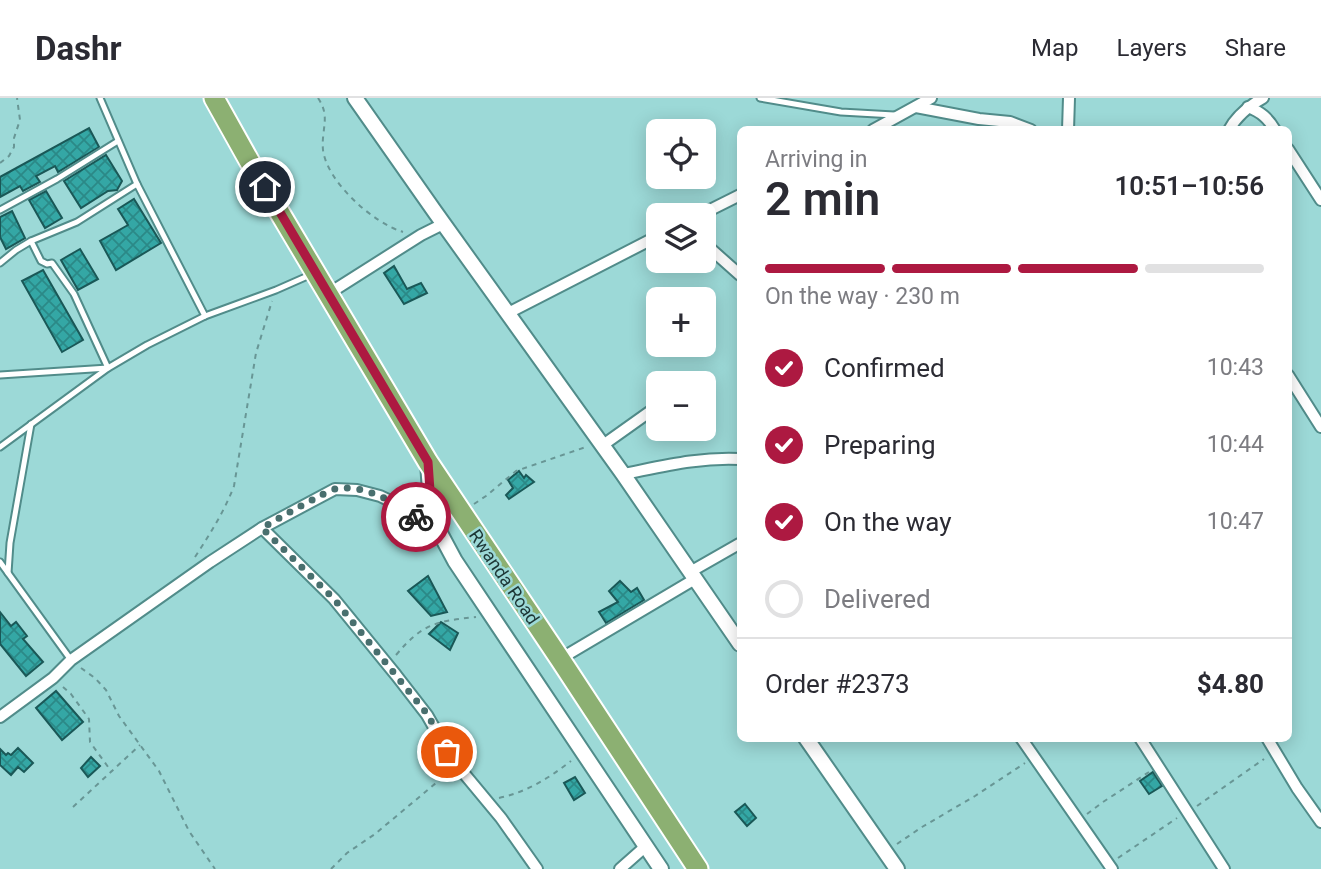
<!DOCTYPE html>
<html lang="en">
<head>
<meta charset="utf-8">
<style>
	body { margin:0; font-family:Roboto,sans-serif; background:#f2f2f3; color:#2b2b33; height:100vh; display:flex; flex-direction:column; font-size:26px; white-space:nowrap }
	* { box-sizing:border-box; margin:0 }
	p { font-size:23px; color:#7c7c81 }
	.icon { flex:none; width:38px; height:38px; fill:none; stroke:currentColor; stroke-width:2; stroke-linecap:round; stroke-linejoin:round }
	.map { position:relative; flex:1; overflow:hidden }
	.sheet { position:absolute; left:737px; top:28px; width:555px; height:616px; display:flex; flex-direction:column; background:#fff; border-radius:10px; box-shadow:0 4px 18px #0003 }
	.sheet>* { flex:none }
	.controls { position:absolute; left:646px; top:21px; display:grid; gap:14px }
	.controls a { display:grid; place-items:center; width:70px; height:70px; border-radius:10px; background:#fff; box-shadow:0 4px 18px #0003; font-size:35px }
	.pin { position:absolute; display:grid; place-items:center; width:60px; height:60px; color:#fff; margin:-30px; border:4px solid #fff; border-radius:50%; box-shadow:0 2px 7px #0007 }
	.courier { position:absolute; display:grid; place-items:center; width:70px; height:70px; margin:-35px; border:5px solid #ad1941; border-radius:50%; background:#fff; color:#222; box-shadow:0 2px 9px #0007 }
	.summary em { font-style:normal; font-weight:600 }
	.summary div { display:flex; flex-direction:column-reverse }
	.summary { display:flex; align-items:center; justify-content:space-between; height:119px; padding:0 28px }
	h1 { font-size:46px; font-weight:600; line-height:52px }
	.bar { display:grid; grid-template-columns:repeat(4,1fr); gap:10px 7px; align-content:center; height:84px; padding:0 28px }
	.bar i { height:9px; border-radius:5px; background:#e1e1e2 }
	.bar .active { background:#ad1941 }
	.bar p { grid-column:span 4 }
	.line { display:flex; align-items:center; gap:18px; padding:0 28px; border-top:2px solid #e1e1e2 }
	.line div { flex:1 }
	ol { padding:0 28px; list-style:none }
	li { display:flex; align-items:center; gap:21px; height:77px }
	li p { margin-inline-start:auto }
	li .icon { padding:7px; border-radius:50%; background:#ad1941; color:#fff; stroke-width:4 }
	li:last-child { color:#7c7c81 }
	li i { width:38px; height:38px; border:4px solid #e1e1e2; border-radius:50% }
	header { display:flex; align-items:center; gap:42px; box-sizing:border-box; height:98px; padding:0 35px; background:#fff; border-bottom:2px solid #e1e1e2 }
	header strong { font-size:33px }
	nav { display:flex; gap:38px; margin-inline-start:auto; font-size:24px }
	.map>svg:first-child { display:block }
	.building { fill:url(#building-cross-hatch); stroke:#1a5857; stroke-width:2 }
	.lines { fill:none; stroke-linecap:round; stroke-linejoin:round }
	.service-casing { stroke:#518c8a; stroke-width:9 }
	.minor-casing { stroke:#518c8a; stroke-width:14 }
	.tertiary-casing { stroke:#518c8a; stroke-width:18 }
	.trunk-casing { stroke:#fff; stroke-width:23 }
	.path { stroke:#689695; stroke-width:2; stroke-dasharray:5 5; stroke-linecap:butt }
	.service { stroke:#fff; stroke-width:5 }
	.minor { stroke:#fff; stroke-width:10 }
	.tertiary { stroke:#fff; stroke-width:14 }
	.trunk { stroke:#8cb072; stroke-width:19 }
	.done { stroke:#496f6e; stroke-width:7; stroke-dasharray:0 12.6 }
	.route { stroke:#ad1941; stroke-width:9 }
	.labels { text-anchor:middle; stroke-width:5; stroke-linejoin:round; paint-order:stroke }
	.street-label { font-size:18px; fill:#1d3635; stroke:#9cd9d7 }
</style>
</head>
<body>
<header>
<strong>Dashr</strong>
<nav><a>Map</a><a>Layers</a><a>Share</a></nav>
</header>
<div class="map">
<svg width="1321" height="771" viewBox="0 0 1321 771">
	<defs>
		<pattern id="building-cross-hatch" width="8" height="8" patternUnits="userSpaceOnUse" patternTransform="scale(1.75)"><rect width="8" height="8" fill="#34a7a5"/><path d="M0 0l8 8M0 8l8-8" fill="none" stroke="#2b8987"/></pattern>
	</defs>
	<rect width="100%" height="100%" fill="#9cd9d7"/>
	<g class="building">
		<path d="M 89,30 L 99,49 L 58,74 L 55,68 L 36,78 L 40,84 L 23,93 L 20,88 L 0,99 L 0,79 Z"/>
		<path d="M 106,57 L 122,83 L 117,92 L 108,93 L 81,110 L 64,83 Z"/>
		<path d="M 46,93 L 62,120 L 45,130 L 29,102 Z"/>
		<path d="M 134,101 L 161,145 L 116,172 L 100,143 L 128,127 L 118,111 Z"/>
		<path d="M 12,113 L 25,140 L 6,151 L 0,139 L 0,119 Z"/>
		<path d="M 80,151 L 98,181 L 78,192 L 61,162 Z"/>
		<path d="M 394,168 L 407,191 L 421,185 L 427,195 L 404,206 L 384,175 Z"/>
		<path d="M 43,172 L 83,242 L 62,254 L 22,183 Z"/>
		<path d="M 519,373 L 524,380 L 526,377 L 534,384 L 509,401 L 506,397 L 513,390 L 508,382 Z"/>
		<path d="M 428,478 L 447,514 L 431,518 L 408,493 Z"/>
		<path d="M 620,483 L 631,494 L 637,490 L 644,502 L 606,525 L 599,514 L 618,504 L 609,493 Z"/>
		<path d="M 0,514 L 11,528 L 16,524 L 27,538 L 23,541 L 43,564 L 26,578 L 0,546 Z"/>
		<path d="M 441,524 L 458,535 L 450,552 L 429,536 Z"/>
		<path d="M 56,593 L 83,624 L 62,642 L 36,610 Z"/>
		<path d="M 18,650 L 33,665 L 24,674 L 18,669 L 11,677 L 0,667 L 0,651 L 6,657 L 8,655 L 11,657 Z"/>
		<path d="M 91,659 L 100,668 L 88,679 L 81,670 Z"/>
		<path d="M 1153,674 L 1162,688 L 1149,696 L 1140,683 Z"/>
		<path d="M 575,679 L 585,695 L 574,702 L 564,685 Z"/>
		<path d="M 745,706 L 756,720 L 747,728 L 735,714 Z"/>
	</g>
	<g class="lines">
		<g class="service-casing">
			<g id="service">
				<path d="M 100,0 L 137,86 L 205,218"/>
				<path d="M 760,0 L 841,14 L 894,17"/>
				<path d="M 0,112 L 57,81 L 118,43"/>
				<path d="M 0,165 L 16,152 L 31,143 L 77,124 L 137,86"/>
				<path d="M 0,277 L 108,270 L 74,196 L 52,165 L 47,166 L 41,163 L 31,143"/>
				<path d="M 0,349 L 108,270 L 147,247 L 205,218 L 276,192 L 310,177"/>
				<path d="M 0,464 L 71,562"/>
				<path d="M 8,475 L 10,445 L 31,326"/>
			</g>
		</g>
		<g class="minor-casing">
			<g id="minor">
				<path d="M 916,9 L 979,21 L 1010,24 L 1031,32"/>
				<path d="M 1248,9 C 1261,14 1268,20 1275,32"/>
				<path d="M 873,32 L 931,0"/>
				<path d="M 1068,32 L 1069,0"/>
				<path d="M 1229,32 C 1237,17 1249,8 1263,0"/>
				<path d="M 1288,51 L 1321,102"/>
				<path d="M 700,117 L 740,97"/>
				<path d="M 704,145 L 740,177"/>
				<path d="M 328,196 L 421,137 L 443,126"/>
				<path d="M 508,215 L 658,138"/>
				<path d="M 1288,277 L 1321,329"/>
				<path d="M 603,347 L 655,310"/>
				<path d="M 623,376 C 664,368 699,359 740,361"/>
				<path d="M 262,430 L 334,501 L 396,577 L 427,617 L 452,661 L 501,720 L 537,771"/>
				<path d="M 690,474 L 739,446"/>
				<path d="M 560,561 L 695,481"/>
				<path d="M 0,619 L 53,580 L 71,562 L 210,464 L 262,430 L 335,391 L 357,392 L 380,398 L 401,408 L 440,435"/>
				<path d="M 1021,640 L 1112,771"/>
				<path d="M 1140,640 L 1224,771"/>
				<path d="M 1267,640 L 1297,690 L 1321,724"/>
				<path d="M 620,771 L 646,748"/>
			</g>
		</g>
		<g class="tertiary-casing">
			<g id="tertiary">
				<path d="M 355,0 L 435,114 L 623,376 L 740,546"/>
				<path d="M 428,365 L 431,407 L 440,435 L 455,463 L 661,771"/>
				<path d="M 806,640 L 897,771"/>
			</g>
		</g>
		<g class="trunk-casing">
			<path id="trunk" d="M 214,0 L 252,68 L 428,364 L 560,561 L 698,771"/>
		</g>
		<g class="path">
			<path d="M 318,0 C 331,19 321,31 323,52 C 327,84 373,125 403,134"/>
			<path d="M 0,65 L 9,58 L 14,49 L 14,40 L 20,22 L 17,0"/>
			<path d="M 474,406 L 486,398 L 516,373 L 586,349"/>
			<path d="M 195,459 C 210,436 224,414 234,388 L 256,255 L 272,203"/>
			<path d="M 396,557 C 422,526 436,523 476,519"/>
			<path d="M 81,570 L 95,580 L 106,592 L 119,618 L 159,673 L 189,733 L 215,771"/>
			<path d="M 63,589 L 71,596 L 89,621 L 90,644 L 111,673"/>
			<path d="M 499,700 C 527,694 549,680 571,663"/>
			<path d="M 1197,708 L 1264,661"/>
			<path d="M 73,709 L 140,647"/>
			<path d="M 1087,716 L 1103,704 L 1149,674"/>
			<path d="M 897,746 L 922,729 L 975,698 L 1025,665"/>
			<path d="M 1118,760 L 1177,720"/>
			<path d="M 331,771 L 347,755 L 375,736 L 448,675"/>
		</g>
		<use href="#service" class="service"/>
		<use href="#minor" class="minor"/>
		<use href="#tertiary" class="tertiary"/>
		<use href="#trunk" class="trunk"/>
	</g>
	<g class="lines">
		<path class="done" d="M 416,419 C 396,404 361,385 335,391 C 330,392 324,396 320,398 C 300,408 281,419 262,430 L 334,501 L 428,617 L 447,654"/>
		<path class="route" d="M 265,89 L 428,364 L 431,407 L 440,435 L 416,419"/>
	</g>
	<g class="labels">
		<g class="street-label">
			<text transform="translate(504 479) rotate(56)" y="6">Rwanda Road</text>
		</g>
	</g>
</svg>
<div class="controls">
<a><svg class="icon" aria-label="locate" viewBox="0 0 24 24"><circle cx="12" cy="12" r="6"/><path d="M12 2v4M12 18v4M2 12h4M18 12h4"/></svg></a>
<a><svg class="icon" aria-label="layers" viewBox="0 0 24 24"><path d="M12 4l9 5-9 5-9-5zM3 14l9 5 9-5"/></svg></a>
<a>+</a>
<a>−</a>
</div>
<div class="pin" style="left:447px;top:654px;background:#ea580c"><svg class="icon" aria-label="bag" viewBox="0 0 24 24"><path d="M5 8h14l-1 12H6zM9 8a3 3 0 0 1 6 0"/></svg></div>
<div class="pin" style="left:265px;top:89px;background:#1f2937"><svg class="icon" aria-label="home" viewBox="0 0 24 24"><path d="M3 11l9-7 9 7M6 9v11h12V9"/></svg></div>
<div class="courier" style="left:416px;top:419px"><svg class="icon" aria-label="bike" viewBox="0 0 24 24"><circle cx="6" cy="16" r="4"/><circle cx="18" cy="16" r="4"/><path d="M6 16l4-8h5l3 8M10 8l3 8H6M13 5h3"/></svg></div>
<section class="sheet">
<div class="summary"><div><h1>2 min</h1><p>Arriving in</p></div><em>10:51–10:56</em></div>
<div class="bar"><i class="active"></i><i class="active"></i><i class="active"></i><i></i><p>On the way · 230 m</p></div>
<ol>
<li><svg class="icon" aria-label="check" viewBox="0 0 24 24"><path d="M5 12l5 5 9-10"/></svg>Confirmed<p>10:43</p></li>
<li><svg class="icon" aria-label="check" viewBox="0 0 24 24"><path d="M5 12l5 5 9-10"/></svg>Preparing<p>10:44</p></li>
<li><svg class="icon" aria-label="check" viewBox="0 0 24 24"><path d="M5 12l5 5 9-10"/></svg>On the way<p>10:47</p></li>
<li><i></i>Delivered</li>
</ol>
<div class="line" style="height:91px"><div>Order #2373</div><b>$4.80</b></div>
</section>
</div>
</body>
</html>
